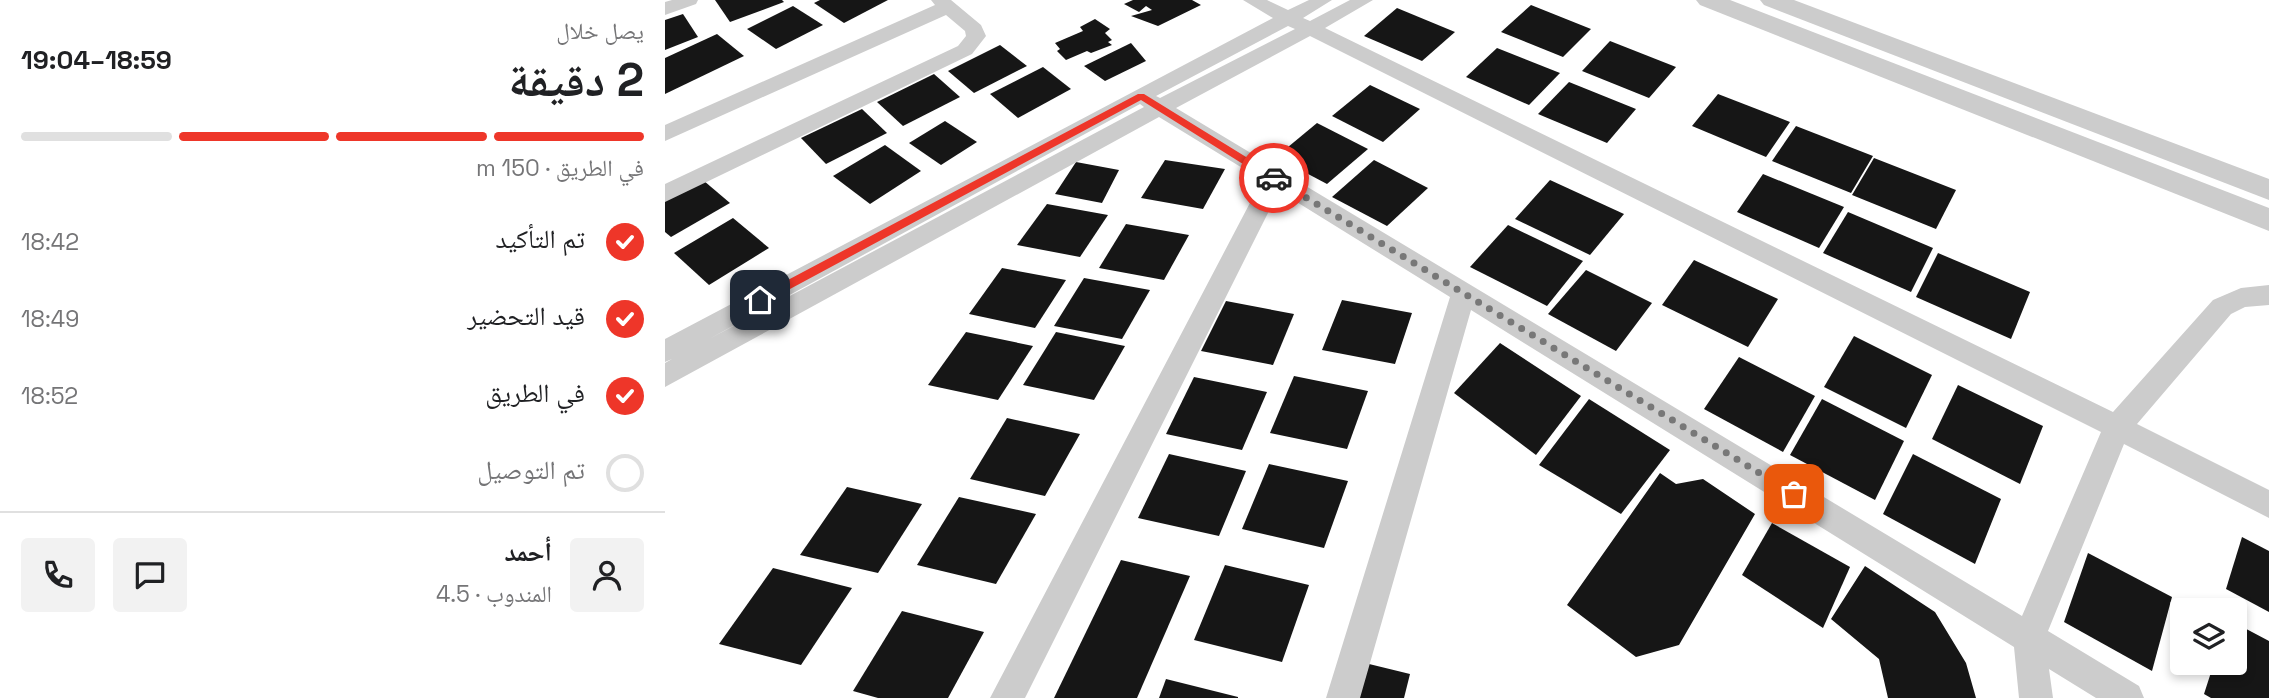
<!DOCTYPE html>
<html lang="ar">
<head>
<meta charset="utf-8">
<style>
	body { margin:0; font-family:"Space Grotesk","Noto Naskh Arabic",sans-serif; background:#f2f2f2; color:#202124; direction:rtl; height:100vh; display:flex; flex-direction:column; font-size:26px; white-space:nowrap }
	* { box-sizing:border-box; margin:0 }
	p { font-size:23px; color:#757577 }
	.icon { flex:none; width:38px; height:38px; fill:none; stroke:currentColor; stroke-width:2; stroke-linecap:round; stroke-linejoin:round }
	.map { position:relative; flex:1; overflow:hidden; direction:ltr }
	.drawer { display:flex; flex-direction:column; background:#fff; width:665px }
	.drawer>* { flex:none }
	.fabs { position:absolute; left:1505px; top:598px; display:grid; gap:14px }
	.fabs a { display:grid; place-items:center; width:77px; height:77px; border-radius:7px; background:#fff; box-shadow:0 4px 10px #0003; font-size:35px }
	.pin { position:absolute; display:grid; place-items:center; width:60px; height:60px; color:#fff; margin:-30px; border-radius:14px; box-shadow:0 4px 10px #0006 }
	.courier { position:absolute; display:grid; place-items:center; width:70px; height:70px; margin:-35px; border:5px solid #ee3629; border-radius:50%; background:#fff; color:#222; box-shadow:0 2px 9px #0007 }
	.headline em { font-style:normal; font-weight:700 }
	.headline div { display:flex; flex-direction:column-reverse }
	.headline { display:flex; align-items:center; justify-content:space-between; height:119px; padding:0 21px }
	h1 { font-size:46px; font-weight:700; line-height:52px }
	.bar { display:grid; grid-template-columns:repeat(4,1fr); gap:10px 7px; align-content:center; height:84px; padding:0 21px }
	.bar i { height:9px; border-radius:5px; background:#e0e0e0 }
	.bar .on { background:#ee3629 }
	.bar p { grid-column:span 4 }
	.line { display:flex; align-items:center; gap:18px; padding:0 21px; border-top:2px solid #e0e0e0 }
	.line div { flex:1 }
	.round { display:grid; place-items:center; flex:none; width:74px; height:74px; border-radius:7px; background:#f2f2f2 }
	ol { padding:0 21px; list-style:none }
	li { display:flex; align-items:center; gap:21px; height:77px }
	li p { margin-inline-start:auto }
	li .icon { padding:7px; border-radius:50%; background:#ee3629; color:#fff; stroke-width:4 }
	li:last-child { color:#757577 }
	li i { width:38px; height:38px; border:4px solid #e0e0e0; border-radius:50% }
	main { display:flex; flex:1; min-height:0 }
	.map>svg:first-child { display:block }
	.building { fill:#161616 }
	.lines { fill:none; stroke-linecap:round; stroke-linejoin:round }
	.minor { fill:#ccc; fill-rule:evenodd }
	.tertiary { fill:#ccc; fill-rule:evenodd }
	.route { fill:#ee3629 }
	.done { stroke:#787878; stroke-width:7; stroke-dasharray:0 12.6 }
</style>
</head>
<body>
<main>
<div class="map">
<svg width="1604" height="698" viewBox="0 0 1604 698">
	<rect width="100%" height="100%" fill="#fff"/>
	<g class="building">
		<path d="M 50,0 L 117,0 L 119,2 L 65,22 Z"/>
		<path d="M 155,0 L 223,0 L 179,23 L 149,3 Z"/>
		<path d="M 468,0 L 527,0 L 536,5 L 493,26 L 466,16 L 487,10 L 481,6 L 474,12 L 459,4 Z"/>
		<path d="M 866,5 L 926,29 L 898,57 L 836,32 Z"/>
		<path d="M 128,6 L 158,25 L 111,49 L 82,29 Z"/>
		<path d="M 732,8 L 790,32 L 757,61 L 699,36 Z"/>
		<path d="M 18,14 L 33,37 L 0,50 L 0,20 Z"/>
		<path d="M 430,19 L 445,29 L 440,33 L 447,40 L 443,42 L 447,45 L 426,53 L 422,51 L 401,60 L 392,51 L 395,49 L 390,43 L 418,31 L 415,27 Z"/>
		<path d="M 52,34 L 79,56 L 0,94 L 0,58 Z"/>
		<path d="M 945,41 L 1011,67 L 984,98 L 917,71 Z"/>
		<path d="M 466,43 L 481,61 L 440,81 L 419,66 Z"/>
		<path d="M 335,45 L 362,66 L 309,93 L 283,71 Z"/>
		<path d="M 832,48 L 895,73 L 864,105 L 801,77 Z"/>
		<path d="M 378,67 L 406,89 L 353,118 L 325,94 Z"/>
		<path d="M 269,74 L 295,97 L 238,126 L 212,102 Z"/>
		<path d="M 904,82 L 971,109 L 942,143 L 873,114 Z"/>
		<path d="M 705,85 L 755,109 L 718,142 L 667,116 Z"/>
		<path d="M 1053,94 L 1125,122 L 1101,157 L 1027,126 Z"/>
		<path d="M 197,109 L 222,133 L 161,164 L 136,138 Z"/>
		<path d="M 280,121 L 312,142 L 276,165 L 244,143 Z"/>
		<path d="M 652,123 L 703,149 L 662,184 L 611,157 Z"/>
		<path d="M 1131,126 L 1208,156 L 1186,193 L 1107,161 Z"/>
		<path d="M 220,145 L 256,171 L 205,204 L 168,176 Z"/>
		<path d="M 1209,158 L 1291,190 L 1271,229 L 1187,195 Z"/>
		<path d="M 500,160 L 560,169 L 538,209 L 476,198 Z"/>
		<path d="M 709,160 L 763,188 L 722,226 L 667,197 Z"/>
		<path d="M 411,162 L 454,170 L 437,203 L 390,194 Z"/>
		<path d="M 1098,174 L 1179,207 L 1154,248 L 1072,212 Z"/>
		<path d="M 32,175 L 65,203 L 6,237 L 0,232 L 0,193 Z"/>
		<path d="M 885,180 L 959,214 L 925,255 L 850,219 Z"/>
		<path d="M 382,204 L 443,215 L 415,257 L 352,245 Z"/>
		<path d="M 1183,212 L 1268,248 L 1246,292 L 1158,253 Z"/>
		<path d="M 68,218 L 104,248 L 44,285 L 9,253 Z"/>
		<path d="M 461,224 L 524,235 L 499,280 L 434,268 Z"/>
		<path d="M 843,225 L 918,261 L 882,306 L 805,267 Z"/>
		<path d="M 1273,253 L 1365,292 L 1346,339 L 1251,297 Z"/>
		<path d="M 1029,260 L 1113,299 L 1083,347 L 997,305 Z"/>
		<path d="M 337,268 L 401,280 L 370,328 L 304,314 Z"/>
		<path d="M 921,270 L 987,303 L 951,351 L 883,314 Z"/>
		<path d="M 419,278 L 485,290 L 457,339 L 389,326 Z"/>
		<path d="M 677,300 L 747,313 L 730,364 L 657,350 Z"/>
		<path d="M 561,301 L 629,314 L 608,365 L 536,351 Z"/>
		<path d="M 301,332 L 368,346 L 333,400 L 263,385 Z"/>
		<path d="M 391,332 L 460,346 L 429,400 L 358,385 Z"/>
		<path d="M 1189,336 L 1267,375 L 1241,428 L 1159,387 Z"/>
		<path d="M 835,343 L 916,396 L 871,455 L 789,393 Z"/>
		<path d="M 1074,357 L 1150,396 L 1118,452 L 1039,409 Z"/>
		<path d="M 629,376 L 703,391 L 682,449 L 605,433 Z"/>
		<path d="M 529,377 L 602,392 L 577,450 L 501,434 Z"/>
		<path d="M 1293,385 L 1378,426 L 1355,484 L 1267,439 Z"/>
		<path d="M 924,399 L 1005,450 L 956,514 L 874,465 Z"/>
		<path d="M 1157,399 L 1239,441 L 1210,500 L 1125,455 Z"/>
		<path d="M 342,418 L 415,434 L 380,496 L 305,479 Z"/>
		<path d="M 504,454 L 581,471 L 554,536 L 473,518 Z"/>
		<path d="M 1248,454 L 1336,499 L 1310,564 L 1218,514 Z"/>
		<path d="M 604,464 L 683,481 L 659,548 L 577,529 Z"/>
		<path d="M 995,473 L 1011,484 L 1038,479 L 1090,514 L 1014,645 L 971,657 L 902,605 Z"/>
		<path d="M 182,487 L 257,504 L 213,573 L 135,555 Z"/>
		<path d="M 294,497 L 371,514 L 331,584 L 252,565 Z"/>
		<path d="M 1107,523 L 1185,567 L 1158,628 L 1077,575 Z"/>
		<path d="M 1577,537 L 1604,551 L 1604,612 L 1561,589 Z"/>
		<path d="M 1423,553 L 1507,597 L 1487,671 L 1399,622 Z"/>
		<path d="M 456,560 L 525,576 L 472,698 L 389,698 Z"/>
		<path d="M 560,565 L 644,585 L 617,662 L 529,640 Z"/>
		<path d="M 1200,566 L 1270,612 L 1301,663 L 1311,698 L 1223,698 L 1214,659 L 1166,619 Z"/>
		<path d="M 108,568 L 187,588 L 136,665 L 54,644 Z"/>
		<path d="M 237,611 L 319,632 L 283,698 L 213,698 L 188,691 Z"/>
		<path d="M 1570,623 L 1604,641 L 1604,698 L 1546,698 L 1539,694 L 1549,663 L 1570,663 Z"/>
		<path d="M 700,663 L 745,674 L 739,698 L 690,698 Z"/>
		<path d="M 501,679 L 573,697 L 573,698 L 494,698 Z"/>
	</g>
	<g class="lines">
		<g class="minor">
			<path d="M 7,0 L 33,0 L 31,4 L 0,15 L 0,2 Z"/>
			<path d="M 266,0 L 286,0 L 316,25 L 321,36 L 307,54 L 0,202 L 0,184 L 293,46 L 301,36 L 300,31 L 281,15 L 0,141 L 0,125 L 270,5 Z"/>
			<path d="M 578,0 L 602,0 L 623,10 L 644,0 L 667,0 L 638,18 L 645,21 L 685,0 L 708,0 L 660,28 L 1448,412 L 1548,300 L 1576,288 L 1604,285 L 1604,305 L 1580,307 L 1566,314 L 1472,424 L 1604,490 L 1604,518 L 1459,444 L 1383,631 L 1474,686 L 1479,698 L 1431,698 L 1384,669 L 1388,698 L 1354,698 L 1349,647 L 806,310 L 695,698 L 661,698 L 785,297 L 614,191 L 360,698 L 325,698 L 597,180 L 494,117 L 0,387 L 0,363 L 7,359 L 0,362 L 0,339 L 608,18 ZM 623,26 L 630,29 L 495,98 L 491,96 ZM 645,36 L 1436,432 L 1357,616 L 511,108 ZM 475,104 L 479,107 L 44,339 Z"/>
		</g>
		<g class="tertiary">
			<path d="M 1031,0 L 1065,0 L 1604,208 L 1604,231 L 1035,5 Z"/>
			<path d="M 1095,0 L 1129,0 L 1604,179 L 1604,200 L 1099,5 Z"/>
		</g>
	</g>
	<path class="route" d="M 473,94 L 479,94 L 612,176 L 612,181 L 605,181 L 476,100 L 99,303 L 91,303 L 91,297 Z"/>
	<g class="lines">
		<path class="done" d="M 609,178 L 1129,494"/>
	</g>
</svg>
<div class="fabs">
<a><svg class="icon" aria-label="layers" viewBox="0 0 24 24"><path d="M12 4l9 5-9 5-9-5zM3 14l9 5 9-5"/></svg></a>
</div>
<div class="pin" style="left:1129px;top:494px;background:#ea580c"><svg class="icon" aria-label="bag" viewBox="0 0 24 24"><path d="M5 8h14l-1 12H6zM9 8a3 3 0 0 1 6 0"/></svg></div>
<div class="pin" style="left:95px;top:300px;background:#1f2937"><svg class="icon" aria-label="home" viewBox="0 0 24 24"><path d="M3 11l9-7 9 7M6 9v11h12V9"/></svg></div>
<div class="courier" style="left:609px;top:178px"><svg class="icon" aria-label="car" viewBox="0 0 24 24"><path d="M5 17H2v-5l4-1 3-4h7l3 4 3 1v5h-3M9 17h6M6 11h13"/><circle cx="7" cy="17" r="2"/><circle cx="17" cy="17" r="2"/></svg></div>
</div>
<section class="drawer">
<div class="headline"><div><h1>2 دقيقة</h1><p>يصل خلال</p></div><em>18:59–19:04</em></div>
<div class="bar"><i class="on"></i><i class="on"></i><i class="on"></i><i></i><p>في الطريق · 150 m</p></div>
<ol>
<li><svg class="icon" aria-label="check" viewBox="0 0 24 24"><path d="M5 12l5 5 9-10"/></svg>تم التأكيد<p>18:42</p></li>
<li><svg class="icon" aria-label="check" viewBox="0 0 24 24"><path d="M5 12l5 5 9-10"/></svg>قيد التحضير<p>18:49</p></li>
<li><svg class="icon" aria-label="check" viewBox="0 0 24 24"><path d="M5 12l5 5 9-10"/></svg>في الطريق<p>18:52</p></li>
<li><i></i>تم التوصيل</li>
</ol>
<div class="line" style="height:126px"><a class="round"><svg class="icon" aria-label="person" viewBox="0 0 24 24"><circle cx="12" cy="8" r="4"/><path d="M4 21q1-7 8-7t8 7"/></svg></a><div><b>أحمد</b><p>المندوب · 4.5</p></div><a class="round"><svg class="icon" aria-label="chat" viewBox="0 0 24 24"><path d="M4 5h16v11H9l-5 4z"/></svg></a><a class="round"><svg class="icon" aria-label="phone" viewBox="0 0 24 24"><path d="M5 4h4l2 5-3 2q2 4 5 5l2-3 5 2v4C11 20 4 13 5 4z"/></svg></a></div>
</section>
</main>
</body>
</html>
